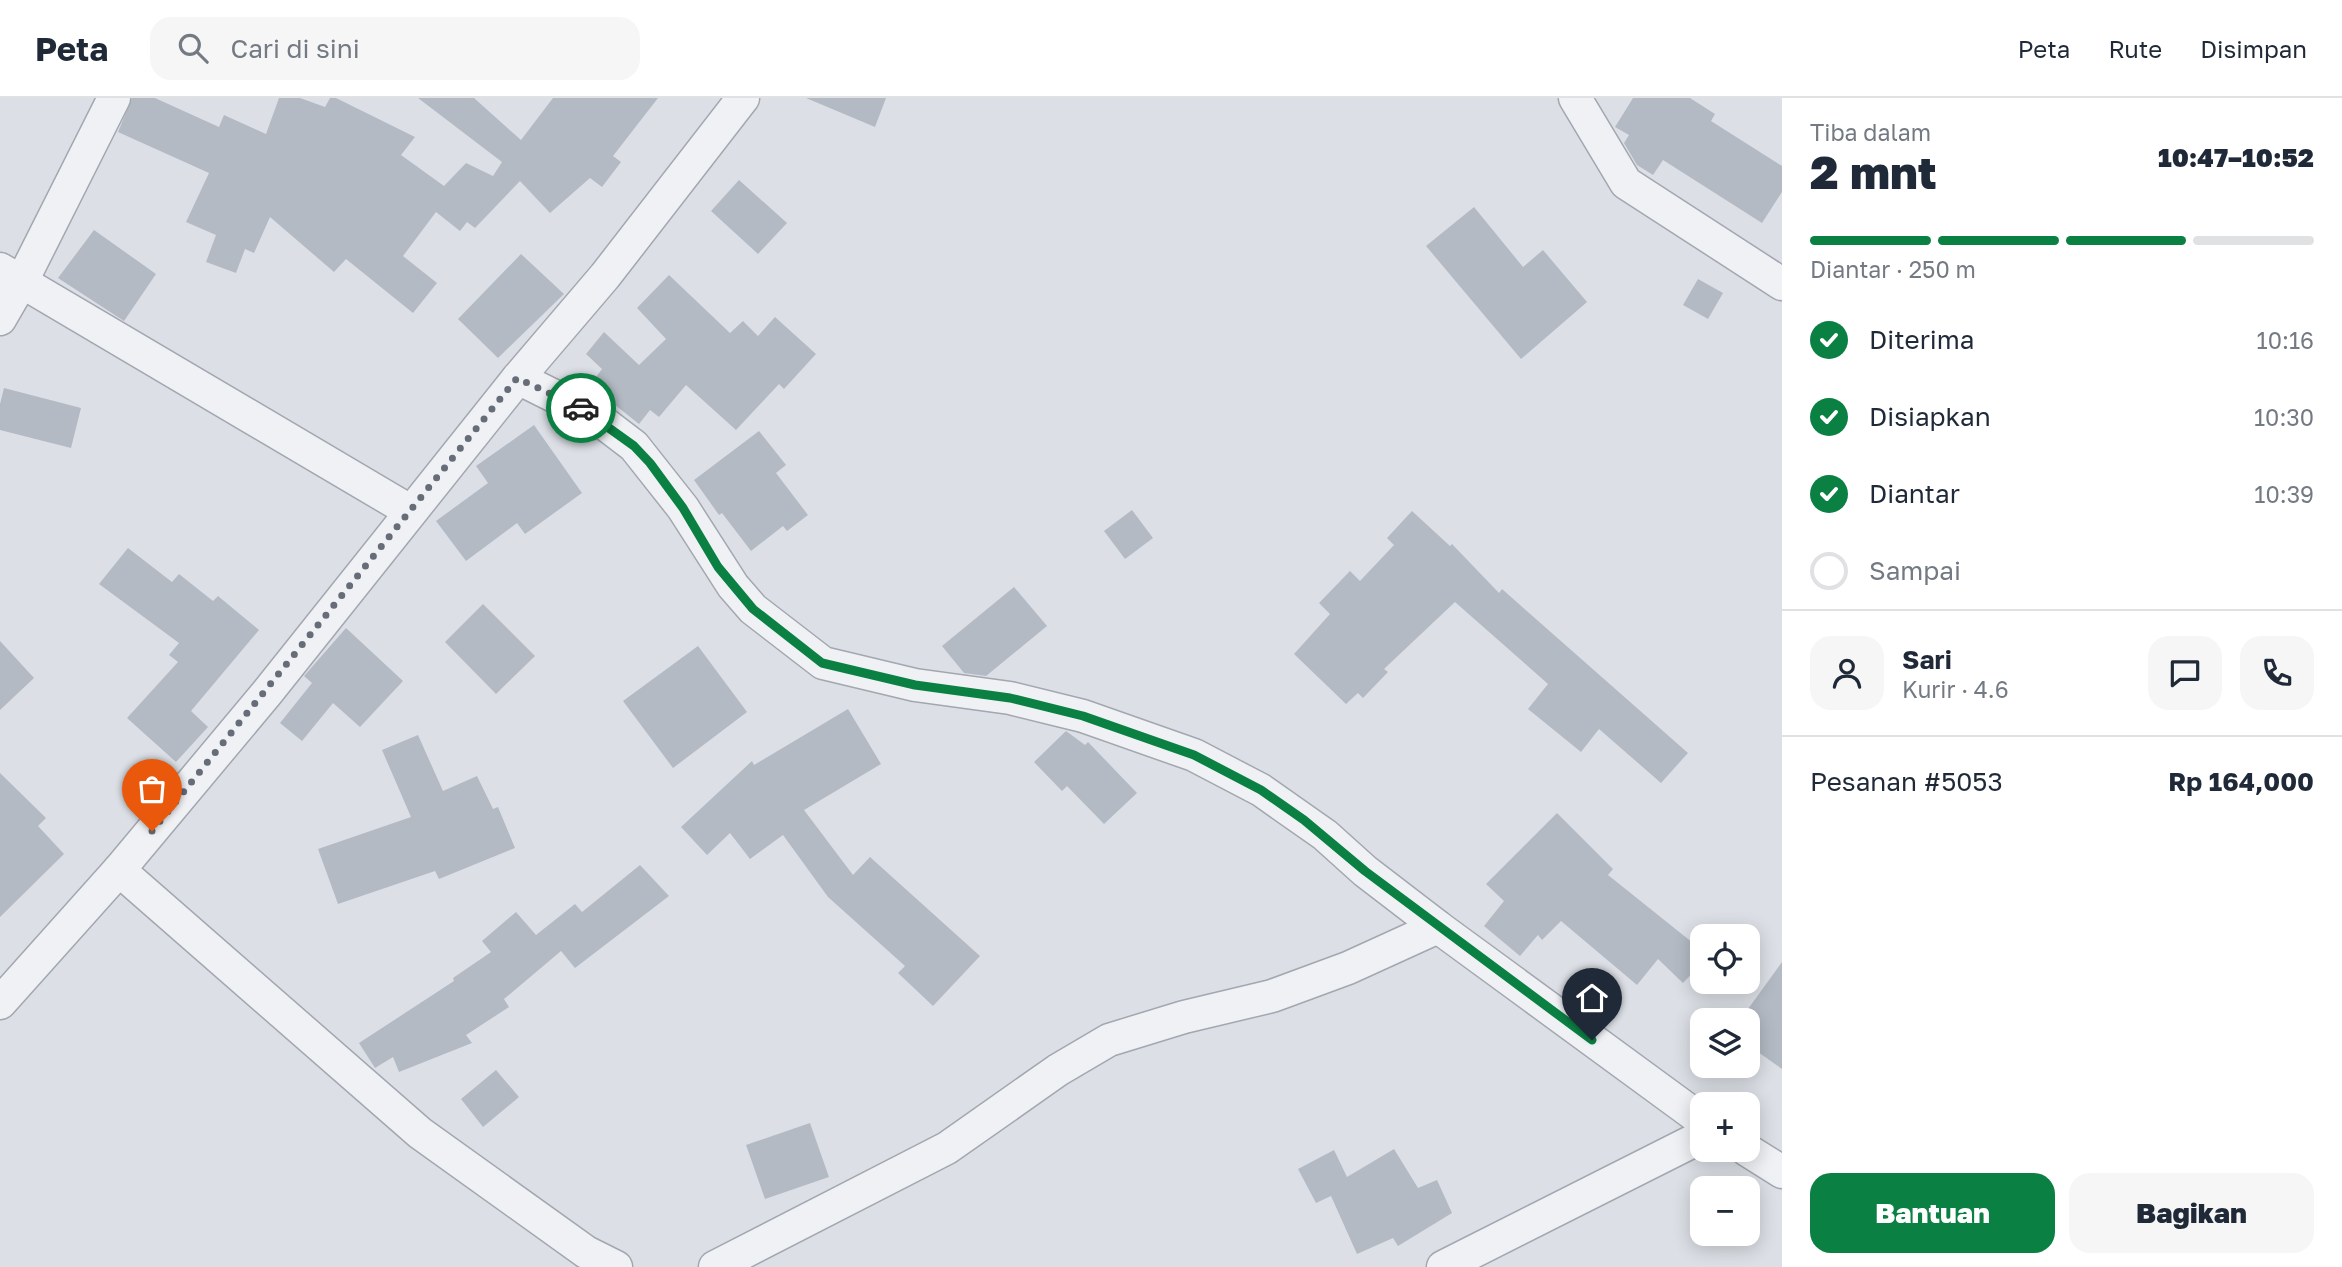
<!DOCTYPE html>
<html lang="id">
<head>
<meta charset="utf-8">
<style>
	body { margin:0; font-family:"Golos Text",sans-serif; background:#f6f6f7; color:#1f2937; height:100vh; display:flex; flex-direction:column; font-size:26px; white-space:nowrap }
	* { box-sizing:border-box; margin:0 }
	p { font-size:23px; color:#747a83 }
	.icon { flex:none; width:38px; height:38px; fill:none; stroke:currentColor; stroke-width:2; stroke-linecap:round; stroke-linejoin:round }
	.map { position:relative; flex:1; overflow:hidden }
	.side { display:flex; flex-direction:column; background:#fff; width:560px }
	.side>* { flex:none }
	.buttons { position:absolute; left:1690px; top:826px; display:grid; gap:14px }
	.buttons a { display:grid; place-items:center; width:70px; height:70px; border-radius:14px; background:#fff; box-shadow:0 4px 18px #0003; font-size:35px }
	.pin { position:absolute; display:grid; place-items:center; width:60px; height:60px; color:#fff; margin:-72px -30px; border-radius:50% 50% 50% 0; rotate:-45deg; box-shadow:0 0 7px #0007 }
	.pin .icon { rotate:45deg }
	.courier { position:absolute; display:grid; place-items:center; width:70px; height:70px; margin:-35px; border:5px solid #0b8043; border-radius:50%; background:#fff; color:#222; box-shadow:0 2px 9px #0007 }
	.headline em { font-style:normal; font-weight:800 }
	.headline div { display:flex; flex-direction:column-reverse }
	.headline { display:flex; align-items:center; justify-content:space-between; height:119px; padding:0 28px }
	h1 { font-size:46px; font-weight:800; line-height:52px }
	.bar { display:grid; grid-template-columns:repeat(4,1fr); gap:10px 7px; align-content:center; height:84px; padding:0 28px }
	.bar i { height:9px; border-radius:5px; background:#e0e1e3 }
	.bar .on { background:#0b8043 }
	.bar p { grid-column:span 4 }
	.line { display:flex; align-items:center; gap:18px; padding:0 28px; border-top:2px solid #e0e1e3 }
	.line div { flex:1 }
	.round { display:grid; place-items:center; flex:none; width:74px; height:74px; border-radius:21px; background:#f6f6f7 }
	ol { padding:0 28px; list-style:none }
	li { display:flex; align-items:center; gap:21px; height:77px }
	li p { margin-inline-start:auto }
	li .icon { padding:7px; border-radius:50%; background:#0b8043; color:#fff; stroke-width:4 }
	li:last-child { color:#747a83 }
	li i { width:38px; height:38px; border:4px solid #e0e1e3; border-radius:50% }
	.cta { display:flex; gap:14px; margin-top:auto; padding:14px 28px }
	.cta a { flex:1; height:80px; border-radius:21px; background:#0b8043; color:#fff; font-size:28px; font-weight:800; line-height:80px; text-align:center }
	.cta a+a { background:#f6f6f7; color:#1f2937 }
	header { display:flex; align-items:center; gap:42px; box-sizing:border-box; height:98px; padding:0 35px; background:#fff; border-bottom:2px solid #e0e1e3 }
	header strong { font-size:33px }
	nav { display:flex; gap:38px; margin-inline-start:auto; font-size:24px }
	.search { width:490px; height:63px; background:#f6f6f7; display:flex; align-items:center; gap:18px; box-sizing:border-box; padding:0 24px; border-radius:21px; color:#747a83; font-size:26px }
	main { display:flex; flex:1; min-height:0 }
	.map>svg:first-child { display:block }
	.building { fill:#b3bac3 }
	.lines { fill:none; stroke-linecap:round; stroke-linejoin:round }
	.minor-casing { stroke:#a2a7b0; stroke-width:35 }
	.minor { stroke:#eff1f5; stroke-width:32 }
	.done { stroke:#666d78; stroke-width:7; stroke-dasharray:0 12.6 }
	.route { stroke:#0b8043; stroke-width:9 }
</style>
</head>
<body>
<header>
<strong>Peta</strong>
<div class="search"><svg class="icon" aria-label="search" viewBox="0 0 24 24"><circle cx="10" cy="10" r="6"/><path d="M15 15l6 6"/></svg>Cari di sini</div>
<nav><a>Peta</a><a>Rute</a><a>Disimpan</a></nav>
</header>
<main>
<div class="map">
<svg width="1782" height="1169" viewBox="0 0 1782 1169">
	<rect width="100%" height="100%" fill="#dce0e6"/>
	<g class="building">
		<path d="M 132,0 L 155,0 L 219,29 L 224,17 L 266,36 L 279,0 L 300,0 L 325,9 L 330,0 L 336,0 L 415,39 L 401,57 L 444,88 L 466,65 L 493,78 L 502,64 L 418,0 L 474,0 L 521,42 L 553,0 L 658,0 L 613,58 L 621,64 L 602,89 L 590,80 L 550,115 L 520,83 L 475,130 L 467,124 L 460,133 L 436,114 L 403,158 L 437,185 L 413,215 L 346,161 L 334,174 L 270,119 L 254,155 L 245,151 L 236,175 L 206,164 L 216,137 L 186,124 L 209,75 L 118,34 Z"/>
		<path d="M 806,0 L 886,0 L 875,29 Z"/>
		<path d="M 1633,0 L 1690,0 L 1715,16 L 1711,23 L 1782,68 L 1782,94 L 1762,125 L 1663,62 L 1653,77 L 1637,67 L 1624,45 L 1629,37 L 1615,29 Z"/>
		<path d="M 739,82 L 787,125 L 758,156 L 711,113 Z"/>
		<path d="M 1474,109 L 1523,169 L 1543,152 L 1587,204 L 1521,261 L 1426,148 Z"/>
		<path d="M 94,132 L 156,176 L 124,223 L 58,180 Z"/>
		<path d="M 521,156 L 564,196 L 498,260 L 458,221 Z"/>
		<path d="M 669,177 L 730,235 L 743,223 L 758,238 L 775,219 L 816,256 L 784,291 L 779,286 L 736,332 L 686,287 L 659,319 L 650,312 L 639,326 L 590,287 L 602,271 L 586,256 L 604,234 L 639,267 L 666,241 L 637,210 Z"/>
		<path d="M 1698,181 L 1723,195 L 1708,221 L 1683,207 Z"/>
		<path d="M 4,290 L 81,310 L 71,350 L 0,332 L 0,306 Z"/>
		<path d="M 534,327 L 582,395 L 525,436 L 517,425 L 466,463 L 436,423 L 488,385 L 476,368 Z"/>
		<path d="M 759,333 L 786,367 L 776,375 L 808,417 L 787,433 L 783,428 L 751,453 L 722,415 L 719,417 L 694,382 Z"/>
		<path d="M 1132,412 L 1153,440 L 1125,461 L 1104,433 Z"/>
		<path d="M 1412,413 L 1450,448 L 1452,446 L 1499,495 L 1502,491 L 1688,655 L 1661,685 L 1599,631 L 1581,654 L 1528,611 L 1548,586 L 1455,504 L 1384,571 L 1388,574 L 1363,600 L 1358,595 L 1346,606 L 1294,556 L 1330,516 L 1319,505 L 1350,473 L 1360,483 L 1394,447 L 1387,440 Z"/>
		<path d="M 128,450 L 172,484 L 179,476 L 213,503 L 218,498 L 259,532 L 191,613 L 208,629 L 176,664 L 127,620 L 178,564 L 169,557 L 179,545 L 99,486 Z"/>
		<path d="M 1014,489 L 1047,528 L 986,578 L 964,575 L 942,548 Z"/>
		<path d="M 483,506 L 535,558 L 496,596 L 445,544 Z"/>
		<path d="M 346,530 L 403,583 L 360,629 L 333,605 L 302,643 L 280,625 L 312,585 L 304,578 Z"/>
		<path d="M 0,543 L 34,580 L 0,612 Z"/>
		<path d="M 698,548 L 747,614 L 673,670 L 623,603 Z"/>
		<path d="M 848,611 L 881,666 L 804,712 L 853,777 L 870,759 L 980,858 L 933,908 L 898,875 L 905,868 L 828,799 L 783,737 L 750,761 L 730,735 L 707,757 L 681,729 L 752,663 L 754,667 Z"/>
		<path d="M 1066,633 L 1085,647 L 1088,644 L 1137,695 L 1104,726 L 1067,688 L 1062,693 L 1034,664 Z"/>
		<path d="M 418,637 L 443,693 L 477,678 L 493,711 L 498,709 L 515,750 L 439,781 L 435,773 L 338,806 L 318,751 L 411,719 L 382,652 Z"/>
		<path d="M 0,675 L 46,720 L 38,728 L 64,756 L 0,819 Z"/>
		<path d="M 1557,715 L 1613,771 L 1608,777 L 1703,853 L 1703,864 L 1683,885 L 1658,861 L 1637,887 L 1561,823 L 1542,842 L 1538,837 L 1520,858 L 1484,828 L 1504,803 L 1486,786 Z"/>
		<path d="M 640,767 L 669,798 L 575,870 L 561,853 L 504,901 L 509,909 L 466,937 L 472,945 L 399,974 L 393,959 L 375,970 L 359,945 L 454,883 L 453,880 L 491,854 L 482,843 L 516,814 L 536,837 L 575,806 L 582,814 Z"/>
		<path d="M 1782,864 L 1782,971 L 1748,947 L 1748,911 Z"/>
		<path d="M 496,972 L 519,999 L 483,1029 L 461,1001 Z"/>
		<path d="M 810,1025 L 829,1079 L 765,1101 L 746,1047 Z"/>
		<path d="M 1394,1051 L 1418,1090 L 1437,1082 L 1452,1115 L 1398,1148 L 1393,1140 L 1357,1156 L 1331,1098 L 1316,1105 L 1298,1071 L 1334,1052 L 1347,1079 Z"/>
	</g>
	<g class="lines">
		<g class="minor-casing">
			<g id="minor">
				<path d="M 1575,0 L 1626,85 L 1782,186"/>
				<path d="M 0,171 L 410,413"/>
				<path d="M 0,221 L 22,183 L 114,0"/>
				<path d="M 518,280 L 596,319 L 634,348 L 683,410 L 733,488 L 753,511 L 823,565 L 915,587 L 1010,600 L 1083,618 L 1194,657 L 1261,692 L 1325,737 L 1365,773 L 1438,829 L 1703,1023"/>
				<path d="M 119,772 L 420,1035 L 586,1154 L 616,1169"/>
				<path d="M 0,905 L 119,772 L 266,596 L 518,280 L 605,178 L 743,0"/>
				<path d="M 1747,1052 L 1782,1074"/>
				<path d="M 715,1169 L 947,1050 L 1058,972 L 1109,942 L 1184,919 L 1272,898 L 1348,870 L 1438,829"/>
				<path d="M 1443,1169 L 1703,1038"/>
			</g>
		</g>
		<use href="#minor" class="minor"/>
	</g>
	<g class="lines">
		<path class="done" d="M 152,733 L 517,280 L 581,310"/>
		<path class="route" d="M 581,310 L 634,348 L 650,365 L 683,410 L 718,469 L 753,511 L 822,565 L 915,587 L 1010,600 L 1083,618 L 1194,657 L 1261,692 L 1304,722 L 1365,773 L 1592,942"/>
	</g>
</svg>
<div class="buttons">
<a><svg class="icon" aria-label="locate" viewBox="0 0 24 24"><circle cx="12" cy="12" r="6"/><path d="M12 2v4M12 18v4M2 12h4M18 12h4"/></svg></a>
<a><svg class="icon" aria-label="layers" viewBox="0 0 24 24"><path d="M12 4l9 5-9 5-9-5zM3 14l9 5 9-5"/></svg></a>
<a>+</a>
<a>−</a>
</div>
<div class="pin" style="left:152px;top:733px;background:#ea580c"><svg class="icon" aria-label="bag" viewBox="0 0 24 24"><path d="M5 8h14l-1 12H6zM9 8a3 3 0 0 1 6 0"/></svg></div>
<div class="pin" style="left:1592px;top:942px;background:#1f2937"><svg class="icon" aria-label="home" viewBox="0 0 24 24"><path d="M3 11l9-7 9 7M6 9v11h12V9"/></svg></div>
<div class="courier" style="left:581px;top:310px"><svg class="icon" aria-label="car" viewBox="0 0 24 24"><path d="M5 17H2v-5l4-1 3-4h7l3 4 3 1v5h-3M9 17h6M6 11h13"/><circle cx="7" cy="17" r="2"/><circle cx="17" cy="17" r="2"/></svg></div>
</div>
<section class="side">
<div class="headline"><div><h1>2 mnt</h1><p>Tiba dalam</p></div><em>10:47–10:52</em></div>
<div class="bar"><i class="on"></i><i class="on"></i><i class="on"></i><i></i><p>Diantar · 250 m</p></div>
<ol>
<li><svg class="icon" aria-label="check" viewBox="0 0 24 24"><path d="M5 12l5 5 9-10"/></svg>Diterima<p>10:16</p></li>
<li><svg class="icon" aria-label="check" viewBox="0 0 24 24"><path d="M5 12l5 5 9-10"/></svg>Disiapkan<p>10:30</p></li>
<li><svg class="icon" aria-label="check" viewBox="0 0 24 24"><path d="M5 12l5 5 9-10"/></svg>Diantar<p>10:39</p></li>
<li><i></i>Sampai</li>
</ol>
<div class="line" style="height:126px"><a class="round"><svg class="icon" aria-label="person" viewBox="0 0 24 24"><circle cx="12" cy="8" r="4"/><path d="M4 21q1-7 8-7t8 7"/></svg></a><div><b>Sari</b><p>Kurir · 4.6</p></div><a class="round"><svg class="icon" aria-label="chat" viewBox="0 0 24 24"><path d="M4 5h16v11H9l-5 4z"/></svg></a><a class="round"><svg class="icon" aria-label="phone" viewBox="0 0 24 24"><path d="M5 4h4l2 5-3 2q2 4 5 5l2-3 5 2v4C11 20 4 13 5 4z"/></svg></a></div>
<div class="line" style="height:91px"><div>Pesanan #5053</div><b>Rp 164,000</b></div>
<div class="cta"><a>Bantuan</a><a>Bagikan</a></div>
</section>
</main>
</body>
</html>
